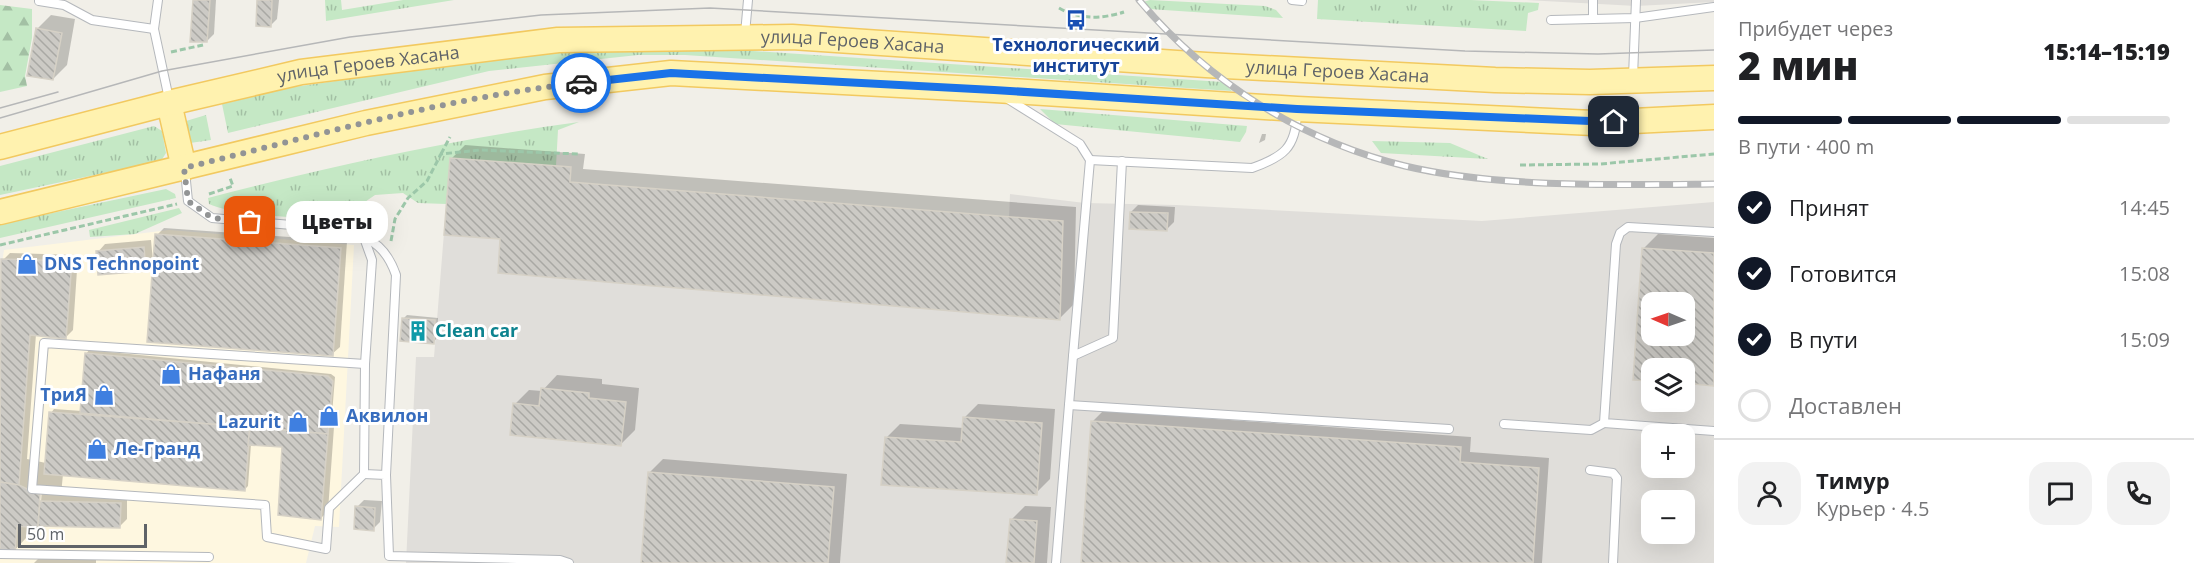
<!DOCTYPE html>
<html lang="ru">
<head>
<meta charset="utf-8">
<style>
	body { margin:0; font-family:"Open Sans",sans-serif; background:#f2f2f2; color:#202124; height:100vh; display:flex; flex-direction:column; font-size:22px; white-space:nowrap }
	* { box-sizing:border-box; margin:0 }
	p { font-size:20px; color:#757577 }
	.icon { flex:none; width:33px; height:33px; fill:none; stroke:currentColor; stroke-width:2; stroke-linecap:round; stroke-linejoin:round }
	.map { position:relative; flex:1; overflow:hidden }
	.side { display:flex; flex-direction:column; background:#fff; width:480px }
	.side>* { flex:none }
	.needle { width:39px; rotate:272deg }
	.controls { position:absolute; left:1641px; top:292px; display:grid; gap:12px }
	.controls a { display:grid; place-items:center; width:54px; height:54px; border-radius:12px; background:#fff; box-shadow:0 6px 24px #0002; font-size:30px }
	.scale { position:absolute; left:18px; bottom:15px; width:129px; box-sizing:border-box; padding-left:6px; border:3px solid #5f6368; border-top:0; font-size:16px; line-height:21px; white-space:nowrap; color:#5f6368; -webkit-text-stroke:4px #fff; paint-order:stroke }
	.pin { position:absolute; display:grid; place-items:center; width:51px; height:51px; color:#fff; margin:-26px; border-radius:12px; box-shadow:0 3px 9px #0006 }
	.courier { position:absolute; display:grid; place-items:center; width:60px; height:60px; margin:-30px; border:4px solid #1a73e8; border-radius:50%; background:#fff; color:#222; box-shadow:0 2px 8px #0007 }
	.bubble { position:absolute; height:42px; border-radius:18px; background:#fff; box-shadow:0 6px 24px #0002; font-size:20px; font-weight:800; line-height:42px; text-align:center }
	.summary em { font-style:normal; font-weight:800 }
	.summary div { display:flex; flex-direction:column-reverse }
	.summary { display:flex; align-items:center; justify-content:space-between; height:102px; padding:0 24px }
	h1 { font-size:39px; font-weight:800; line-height:45px }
	.bar { display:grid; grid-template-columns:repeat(4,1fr); gap:9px 6px; align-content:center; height:72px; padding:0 24px }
	.bar i { height:8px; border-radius:4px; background:#e0e0e0 }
	.bar .current { background:#111827 }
	.bar p { grid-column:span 4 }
	.line { display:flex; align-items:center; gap:15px; padding:0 24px; border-top:2px solid #e0e0e0 }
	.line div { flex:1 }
	.round { display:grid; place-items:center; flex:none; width:63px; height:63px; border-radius:18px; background:#f2f2f2 }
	ol { padding:0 24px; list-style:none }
	li { display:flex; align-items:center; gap:18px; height:66px }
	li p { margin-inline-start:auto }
	li .icon { padding:6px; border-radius:50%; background:#111827; color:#fff; stroke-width:4 }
	li:last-child { color:#757577 }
	li i { width:33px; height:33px; border:3px solid #e0e0e0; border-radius:50% }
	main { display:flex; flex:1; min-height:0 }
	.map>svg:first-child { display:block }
	.commercial { fill:#fef7e0 }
	.industrial { fill:#e0deda; fill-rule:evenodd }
	.grass { fill:url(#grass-tufts) }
	.forest { fill:url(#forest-firs) }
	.shadow { fill:#0003; fill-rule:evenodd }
	.building { fill:url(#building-back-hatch); stroke:#d6d1c6; stroke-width:1.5; fill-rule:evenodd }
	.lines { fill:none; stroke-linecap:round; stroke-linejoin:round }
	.service-casing { stroke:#b5b8bc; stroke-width:10 }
	.primary-casing { stroke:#f2c960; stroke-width:27 }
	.path { stroke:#9cc7a9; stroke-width:3; stroke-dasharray:6 3; stroke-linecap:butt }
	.service { stroke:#fff; stroke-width:8 }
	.primary { stroke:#fff2af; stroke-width:24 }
	.tram { stroke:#b6b7b8; stroke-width:1.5 }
	.rail-casing { stroke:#b6b7b8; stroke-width:7 }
	.rail { stroke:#fff; stroke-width:4.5; stroke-dasharray:14; stroke-linecap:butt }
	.done { stroke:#929495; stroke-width:6; stroke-dasharray:0 10.8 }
	.route { stroke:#1a73e8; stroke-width:8 }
	.labels { text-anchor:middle; stroke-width:6; stroke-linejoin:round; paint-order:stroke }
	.street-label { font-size:18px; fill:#5f6368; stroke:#fff }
	.transit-label { font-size:18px; font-weight:bold; fill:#164399; stroke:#fff }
	.shop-label { font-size:18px; font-weight:bold; fill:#366cbe; stroke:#fff; text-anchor:start }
	.culture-label { font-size:18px; font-weight:bold; fill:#0d838f; stroke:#fff; text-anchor:start }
</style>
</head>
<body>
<main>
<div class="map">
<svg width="1714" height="563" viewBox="0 0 1714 563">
	<defs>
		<pattern id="grass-tufts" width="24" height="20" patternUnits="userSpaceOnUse" patternTransform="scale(1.5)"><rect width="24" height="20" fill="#c5e8c5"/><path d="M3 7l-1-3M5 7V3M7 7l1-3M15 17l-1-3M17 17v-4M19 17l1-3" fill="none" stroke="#a3c0a4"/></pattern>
		<pattern id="forest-firs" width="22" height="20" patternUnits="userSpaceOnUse" patternTransform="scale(1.5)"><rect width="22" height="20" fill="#c5e8c5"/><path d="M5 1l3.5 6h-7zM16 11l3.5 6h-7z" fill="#a3c0a4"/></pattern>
		<pattern id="building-back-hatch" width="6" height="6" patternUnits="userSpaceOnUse" patternTransform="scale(1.5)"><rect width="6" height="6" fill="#cccac5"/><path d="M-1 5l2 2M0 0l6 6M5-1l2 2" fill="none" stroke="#a9a8a4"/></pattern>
	</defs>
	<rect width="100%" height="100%" fill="#f1efe8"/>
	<path class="commercial" d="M 169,230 L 354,245 L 339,527 L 315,526 L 306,563 L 0,563 L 0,276 L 4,250 Z"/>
	<g class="industrial">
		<path d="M 1526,0 L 1714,0 L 1714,2 L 1636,6 Z"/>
		<path d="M 450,158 L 571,167 L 571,182 L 1009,217 L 1010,194 L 1085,203 L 1176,205 L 1482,221 L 1714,202 L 1714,563 L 406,563 L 416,357 L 434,357 ZM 1652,303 L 1684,303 L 1684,336 L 1652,336 ZM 1652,369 L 1684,369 L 1684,402 L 1652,402 ZM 1652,435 L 1684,435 L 1684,468 L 1652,468 ZM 1652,501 L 1684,501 L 1684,534 L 1652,534 Z"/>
	</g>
	<g class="grass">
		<path d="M 325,0 L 341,0 L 342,10 L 403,0 L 454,0 L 326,21 Z"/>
		<path d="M 1150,0 L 1265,6 L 1276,10 L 1283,18 L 1149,9 L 1143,2 Z"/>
		<path d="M 1318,0 L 1471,0 L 1539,3 L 1538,10 L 1528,13 L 1526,31 L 1317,19 Z"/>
		<path d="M 677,46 L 1223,82 L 1232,91 L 685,55 L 638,55 L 489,71 L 228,133 L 222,104 L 287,88 L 514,55 Z"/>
		<path d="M 1040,109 L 1247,126 L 1246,132 L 1240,142 L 1055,124 Z"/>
		<path d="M 206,115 L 211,140 L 190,143 L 186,121 Z"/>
		<path d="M 579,122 L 558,130 L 556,166 L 450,159 L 446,204 L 418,203 L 403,193 L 375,195 L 362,204 L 356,219 C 326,220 233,216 209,204 L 208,198 C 330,166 454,139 579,122 Z"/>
		<path d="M 154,126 L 162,131 L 166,153 L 161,161 L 0,195 L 0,166 Z"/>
		<path d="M 1372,141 L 1450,143 L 1488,159 L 1381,153 Z"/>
		<path d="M 166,189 L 175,194 L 176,198 L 0,238 L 0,224 Z"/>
		<path d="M 179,208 L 182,213 L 135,234 L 90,237 L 89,230 Z"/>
	</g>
	<path class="forest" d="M 0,5 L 32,9 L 32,38 L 25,76 L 27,86 L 0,92 Z"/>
	<g class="shadow">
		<path d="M 194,0 L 216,0 L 214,34 L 207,41 Z"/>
		<path d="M 259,0 L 279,0 L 277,19 L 270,26 Z"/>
		<path d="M 51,15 L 75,19 L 67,65 L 53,79 L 37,29 Z"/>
		<path d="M 1262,134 L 1266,134 L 1265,140 L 1259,143 Z"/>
		<path d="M 465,145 L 585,154 L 583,169 L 1076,207 L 1074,304 L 1060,318 L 502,238 L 451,159 Z"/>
		<path d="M 1138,205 L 1175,207 L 1174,222 L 1167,229 L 1131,212 Z"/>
		<path d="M 164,228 L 347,241 L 340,347 L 332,354 L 157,235 Z"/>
		<path d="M 1658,234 L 1714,238 L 1714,384 L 1684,369 L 1652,369 L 1644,248 ZM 1652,303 L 1684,303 L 1684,336 L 1652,336 Z"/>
		<path d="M 151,240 L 153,262 L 145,269 L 98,252 L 105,244 Z"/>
		<path d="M 10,253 L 78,255 L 73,330 L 66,337 L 36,334 L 27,459 L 46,463 L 51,413 L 54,409 L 82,411 L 86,354 L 89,350 L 331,374 L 335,377 L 331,427 L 334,427 L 328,511 L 321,518 L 283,446 L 251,444 L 248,486 L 245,489 L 63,474 L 61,495 L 127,497 L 127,519 L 120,526 L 38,525 L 14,551 L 0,550 L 0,293 L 3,260 ZM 39,487 L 42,488 L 41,502 L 38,505 Z"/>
		<path d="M 407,315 L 438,318 L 436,339 L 433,343 L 404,318 Z"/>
		<path d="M 557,375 L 602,379 L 602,384 L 639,388 L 635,430 L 621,444 L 515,404 L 529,390 L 542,391 Z"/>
		<path d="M 978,404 L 1055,409 L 1050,479 L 1036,493 L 886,438 L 900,424 L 964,428 L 964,418 Z"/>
		<path d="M 1103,411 L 1471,437 L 1470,452 L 1549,458 L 1542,563 L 1083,563 L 1092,422 Z"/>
		<path d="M 663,459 L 847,474 L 840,563 L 642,563 L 649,473 Z"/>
		<path d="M 364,500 L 382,501 L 380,522 L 373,529 L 357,507 Z"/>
		<path d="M 1025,506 L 1051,507 L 1047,563 L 1008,563 L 1011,520 Z"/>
		<path d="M 39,558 L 96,559 L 96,563 L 34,563 Z"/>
	</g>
	<g class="building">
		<path d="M 193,0 L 210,0 L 207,42 L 190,42 Z"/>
		<path d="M 257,0 L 272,0 L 271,27 L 256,26 Z"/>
		<path d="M 36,28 L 62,33 L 53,80 L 27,76 Z"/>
		<path d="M 450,158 L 571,167 L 570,182 L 1063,221 L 1060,320 L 498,273 L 500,239 L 444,235 Z"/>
		<path d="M 1130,212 L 1168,213 L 1167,231 L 1129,229 Z"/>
		<path d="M 155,234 L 341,248 L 333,356 L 147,342 Z"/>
		<path d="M 144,247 L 146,271 L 98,275 L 96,251 Z"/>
		<path d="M 1642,248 L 1714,253 L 1714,386 L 1684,383 L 1684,369 L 1652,369 L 1652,381 L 1633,380 ZM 1652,303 L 1684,303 L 1684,336 L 1652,336 Z"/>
		<path d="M 1,259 L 72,261 L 66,339 L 30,335 L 19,485 L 0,482 Z"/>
		<path d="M 402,318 L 435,320 L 434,344 L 400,341 Z"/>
		<path d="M 85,353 L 328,376 L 333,381 L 328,434 L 80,413 Z"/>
		<path d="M 541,388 L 589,393 L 589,398 L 626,402 L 621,446 L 510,435 L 513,403 L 539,406 Z"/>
		<path d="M 49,412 L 250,427 L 245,491 L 44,474 Z"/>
		<path d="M 963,417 L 1042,423 L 1037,495 L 881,485 L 885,437 L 961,442 Z"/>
		<path d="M 1091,421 L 1461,447 L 1460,462 L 1539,468 L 1533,563 L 1081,563 Z"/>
		<path d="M 250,427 L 328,434 L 321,520 L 278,515 L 282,447 L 248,445 Z"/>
		<path d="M 648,472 L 834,487 L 828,563 L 641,563 Z"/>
		<path d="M 0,482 L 19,485 L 40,495 L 38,528 L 17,526 L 15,552 L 0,551 Z"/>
		<path d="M 40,501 L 121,503 L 120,528 L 38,526 Z"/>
		<path d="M 355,506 L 375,508 L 374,531 L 354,529 Z"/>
		<path d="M 1010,519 L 1037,521 L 1034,563 L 1006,563 Z"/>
	</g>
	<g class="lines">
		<g class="service-casing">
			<g id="service">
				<path d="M 158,0 L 154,29 L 169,99"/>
				<path d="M 1292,0 L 1302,1"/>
				<path d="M 39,1 L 64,5 L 92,20 L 154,29"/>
				<path d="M 1593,19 L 1593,0"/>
				<path d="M 1551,20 L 1635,18 L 1714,7"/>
				<path d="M 745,34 L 748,0"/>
				<path d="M 1633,77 L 1636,0"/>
				<path d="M 1008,99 L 1080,144 L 1090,160 L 1073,356 L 1113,338 L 1122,161"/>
				<path d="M 1090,160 L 1252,168 C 1283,157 1296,148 1297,113"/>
				<path d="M 185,171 L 188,201 L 212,218 L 349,230 C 374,240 387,249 396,275 L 386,475"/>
				<path d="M 1714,232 L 1628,227 L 1620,233 L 1616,244 L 1604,423 L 1714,431"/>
				<path d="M 363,235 L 372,260 L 365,364 L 364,474 L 386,475 L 389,556 L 560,560 L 569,563"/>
				<path d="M 1069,405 L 1449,429"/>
				<path d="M 1504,424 L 1591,430 L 1604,423"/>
				<path d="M 1590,470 L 1613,473 L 1617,478 L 1613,563"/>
				<path d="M 364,474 L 329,508 L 326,549 L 267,537 L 265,505 L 32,489 L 44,343 L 365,364"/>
				<path d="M 0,554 L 209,557"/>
				<path d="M 1056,563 L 1073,356"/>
			</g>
		</g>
		<g class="primary-casing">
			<g id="primary">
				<path d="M 169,103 L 184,168"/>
				<path id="s1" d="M 0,147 L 169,103 L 301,72 L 558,40 L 792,37 L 1206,65 L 1495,80 L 1590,82 L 1714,78"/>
				<path d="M 0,212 L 366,123 L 545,87 L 671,73 L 995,90 L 1297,109 L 1593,123 L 1714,117"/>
			</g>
		</g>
		<g class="path">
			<path d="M 1059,8 C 1080,20 1102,19 1124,12"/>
			<path d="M 171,52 L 203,45"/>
			<path d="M 441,154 L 450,137"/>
			<path d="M 1520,165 L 1600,164 L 1714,154"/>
			<path d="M 209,194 L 233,186 L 230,178"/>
			<path d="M 391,241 L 395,219 L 408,198 L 427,181 L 441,154 L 480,150 L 578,154"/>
			<path d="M 0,245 L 177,204"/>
		</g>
		<use href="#service" class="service"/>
		<use href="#primary" class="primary"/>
		<g class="tram">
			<path d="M 0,108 L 58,92"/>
			<path d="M 0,118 L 162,71 L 350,37 L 541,15 L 710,8 L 1465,51 L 1598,54 L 1714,50"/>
		</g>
		<g class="rail-casing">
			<path id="rail" d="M 1139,0 C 1208,82 1302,141 1405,166 C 1497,188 1619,185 1714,184"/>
		</g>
		<use href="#rail" class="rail"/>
	</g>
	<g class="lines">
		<path class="done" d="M 250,222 L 212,218 L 188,201 L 184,168 C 315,136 447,97 581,83"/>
		<path class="route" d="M 581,83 L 671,73 L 994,90 L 1297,109 L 1614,122"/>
	</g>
	<defs>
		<g id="bus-bare" transform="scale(1.62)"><path d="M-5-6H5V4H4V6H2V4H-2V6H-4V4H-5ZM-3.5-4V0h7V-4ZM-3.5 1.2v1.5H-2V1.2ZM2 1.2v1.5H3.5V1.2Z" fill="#1a4fb4" stroke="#fff" stroke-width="2.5" paint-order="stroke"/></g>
		<g id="shop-bare" transform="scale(1.62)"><path d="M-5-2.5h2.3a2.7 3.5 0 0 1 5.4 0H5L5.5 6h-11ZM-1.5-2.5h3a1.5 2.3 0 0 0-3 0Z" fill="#3f7fe0" stroke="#fff" stroke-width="2.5" paint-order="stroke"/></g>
		<g id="building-bare" transform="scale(1.62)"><path d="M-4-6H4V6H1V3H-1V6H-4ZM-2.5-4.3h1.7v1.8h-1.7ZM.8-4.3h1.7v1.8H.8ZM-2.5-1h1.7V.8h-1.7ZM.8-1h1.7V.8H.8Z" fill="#0f9aa8" stroke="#fff" stroke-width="2.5" paint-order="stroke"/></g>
	</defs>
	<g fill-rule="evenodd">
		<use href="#bus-bare" x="1076" y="20"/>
		<use href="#shop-bare" x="27" y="264"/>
		<use href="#building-bare" x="418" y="331"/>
		<use href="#shop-bare" x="171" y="374"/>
		<use href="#shop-bare" x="104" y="395"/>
		<use href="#shop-bare" x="329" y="416"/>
		<use href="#shop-bare" x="298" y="422"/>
		<use href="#shop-bare" x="97" y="449"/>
	</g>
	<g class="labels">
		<g class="street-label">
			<text dy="6" stroke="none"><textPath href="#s1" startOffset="864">улица Героев Хасана</textPath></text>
			<text dy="6" stroke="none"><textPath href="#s1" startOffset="378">улица Героев Хасана</textPath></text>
			<text dy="6" stroke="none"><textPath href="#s1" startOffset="1350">улица Героев Хасана</textPath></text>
		</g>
		<g class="transit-label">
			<text x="1076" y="51">Технологический<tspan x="1076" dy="21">институт</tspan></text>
		</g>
		<g class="shop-label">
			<text x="44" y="270">DNS Technopoint</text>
			<text x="188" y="380">Нафаня</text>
			<text x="87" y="401" text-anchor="end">ТриЯ</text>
			<text x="346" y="422">Аквилон</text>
			<text x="281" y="428" text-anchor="end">Lazurit</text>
			<text x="114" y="455">Ле-Гранд</text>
		</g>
		<g class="culture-label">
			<text x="435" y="337">Clean car</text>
		</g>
	</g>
</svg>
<div class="controls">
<a><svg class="needle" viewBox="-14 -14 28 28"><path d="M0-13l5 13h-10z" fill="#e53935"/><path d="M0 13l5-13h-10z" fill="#757577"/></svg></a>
<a><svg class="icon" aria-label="layers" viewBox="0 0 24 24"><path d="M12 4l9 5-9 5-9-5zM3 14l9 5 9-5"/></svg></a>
<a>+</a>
<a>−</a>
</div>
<div class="scale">50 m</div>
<div class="pin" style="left:250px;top:222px;background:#ea580c"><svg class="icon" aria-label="bag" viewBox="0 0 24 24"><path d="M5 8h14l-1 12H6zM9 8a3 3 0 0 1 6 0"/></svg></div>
<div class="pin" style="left:1614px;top:122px;background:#1f2937"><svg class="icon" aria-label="home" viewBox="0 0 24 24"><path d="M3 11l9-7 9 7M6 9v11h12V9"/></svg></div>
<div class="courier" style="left:581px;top:83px"><svg class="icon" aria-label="car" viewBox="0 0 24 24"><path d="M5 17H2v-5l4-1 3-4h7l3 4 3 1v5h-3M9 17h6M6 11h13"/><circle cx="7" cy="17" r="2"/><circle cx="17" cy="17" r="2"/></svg></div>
<div class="bubble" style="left:286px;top:201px;width:102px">Цветы</div>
</div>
<section class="side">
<div class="summary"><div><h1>2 мин</h1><p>Прибудет через</p></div><em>15:14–15:19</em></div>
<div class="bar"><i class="current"></i><i class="current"></i><i class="current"></i><i></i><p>В пути · 400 m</p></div>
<ol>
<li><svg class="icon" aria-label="check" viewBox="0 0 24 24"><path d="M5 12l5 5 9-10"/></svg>Принят<p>14:45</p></li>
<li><svg class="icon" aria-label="check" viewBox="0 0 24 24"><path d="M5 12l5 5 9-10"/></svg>Готовится<p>15:08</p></li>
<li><svg class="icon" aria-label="check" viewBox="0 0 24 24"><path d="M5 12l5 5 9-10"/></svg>В пути<p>15:09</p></li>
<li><i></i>Доставлен</li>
</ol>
<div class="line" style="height:108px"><a class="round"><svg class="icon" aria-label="person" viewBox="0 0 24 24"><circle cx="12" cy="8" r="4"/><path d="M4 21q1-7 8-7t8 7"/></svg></a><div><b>Тимур</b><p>Курьер · 4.5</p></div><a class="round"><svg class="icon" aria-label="chat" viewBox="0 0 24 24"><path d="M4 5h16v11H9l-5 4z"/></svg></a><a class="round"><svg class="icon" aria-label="phone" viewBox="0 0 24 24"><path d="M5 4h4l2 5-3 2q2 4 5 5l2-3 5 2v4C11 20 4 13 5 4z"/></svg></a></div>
</section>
</main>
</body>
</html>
